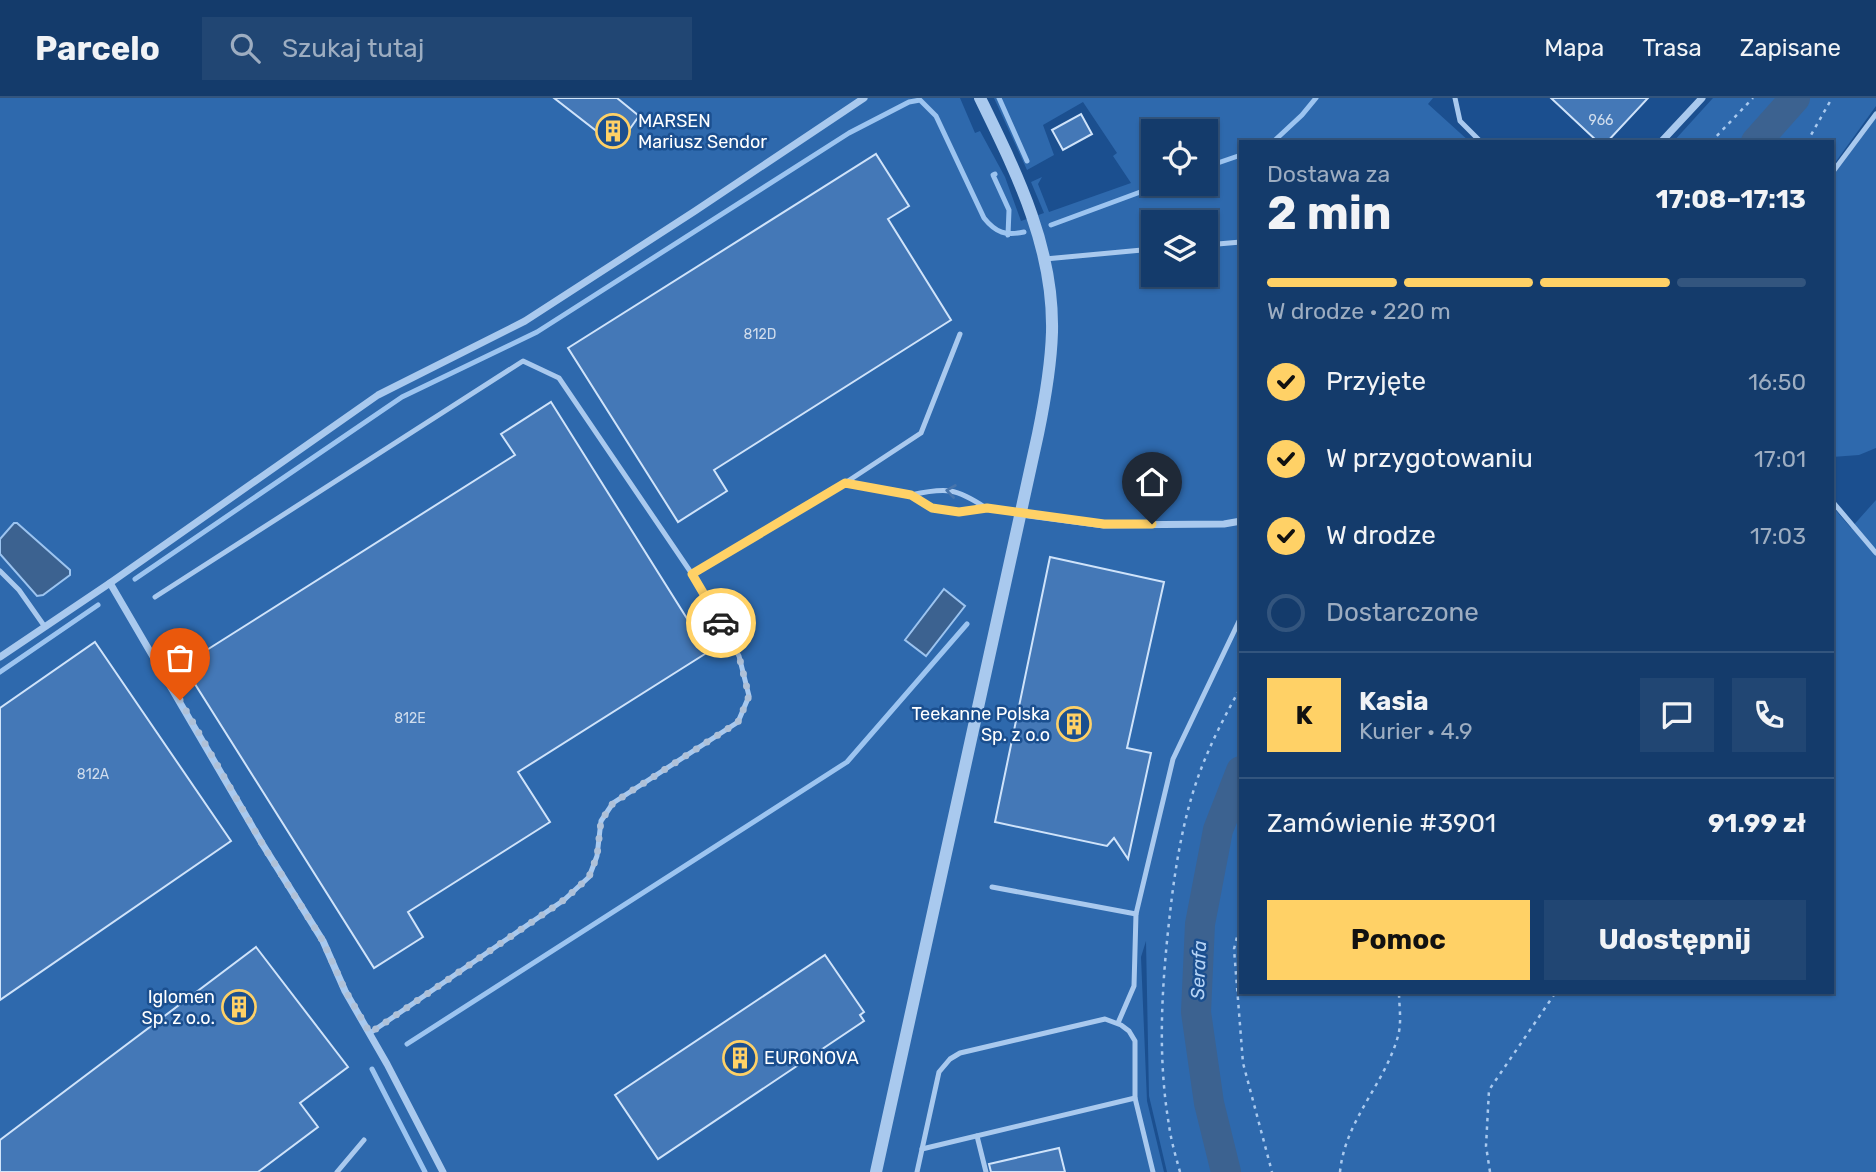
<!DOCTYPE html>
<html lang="pl">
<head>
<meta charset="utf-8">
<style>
	body { margin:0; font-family:Rubik,sans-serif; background:#214673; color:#f1f3f6; height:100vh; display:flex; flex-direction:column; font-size:26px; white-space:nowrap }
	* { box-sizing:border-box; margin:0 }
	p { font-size:23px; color:#9dadc1 }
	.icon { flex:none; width:38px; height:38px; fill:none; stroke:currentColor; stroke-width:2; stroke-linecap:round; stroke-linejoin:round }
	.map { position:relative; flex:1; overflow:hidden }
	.side { position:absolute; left:1239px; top:42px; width:595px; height:854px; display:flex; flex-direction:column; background:#143b6b; border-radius:0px; box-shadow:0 2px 5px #0004,0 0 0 2px #33557e }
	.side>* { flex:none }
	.buttons { position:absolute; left:1141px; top:21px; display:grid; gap:14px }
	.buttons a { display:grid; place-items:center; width:77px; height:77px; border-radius:0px; background:#143b6b; box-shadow:0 2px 5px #0004,0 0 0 2px #33557e; font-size:35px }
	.pin { position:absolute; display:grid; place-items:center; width:60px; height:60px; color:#fff; margin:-72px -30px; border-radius:50% 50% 50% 0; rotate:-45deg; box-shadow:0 0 7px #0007 }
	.pin .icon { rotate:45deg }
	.courier { position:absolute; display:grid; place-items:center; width:70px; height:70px; margin:-35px; border:5px solid #ffd166; border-radius:50%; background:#fff; color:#222; box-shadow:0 2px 9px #0007 }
	.headline em { font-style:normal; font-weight:700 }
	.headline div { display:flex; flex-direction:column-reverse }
	.headline { display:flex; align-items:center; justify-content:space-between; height:119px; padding:0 28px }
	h1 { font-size:46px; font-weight:700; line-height:52px }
	.bar { display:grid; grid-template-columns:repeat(4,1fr); gap:10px 7px; align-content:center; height:84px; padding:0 28px }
	.bar i { height:9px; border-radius:5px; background:#33557e }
	.bar .on { background:#ffd166 }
	.bar p { grid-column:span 4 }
	.line { display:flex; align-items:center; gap:18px; padding:0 28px; border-top:2px solid #33557e }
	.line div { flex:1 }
	.round { display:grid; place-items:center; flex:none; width:74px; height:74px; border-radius:0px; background:#214673 }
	ol { padding:0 28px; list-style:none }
	li { display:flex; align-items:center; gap:21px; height:77px }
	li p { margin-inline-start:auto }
	li .icon { padding:7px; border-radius:50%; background:#ffd166; color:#111; stroke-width:4 }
	li:last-child { color:#9dadc1 }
	li i { width:38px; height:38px; border:4px solid #33557e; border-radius:50% }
	.button { display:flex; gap:14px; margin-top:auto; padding:14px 28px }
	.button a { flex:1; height:80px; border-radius:0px; background:#ffd166; color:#111; font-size:28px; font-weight:700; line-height:80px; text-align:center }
	.button a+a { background:#214673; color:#f1f3f6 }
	header { display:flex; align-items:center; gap:42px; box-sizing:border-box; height:98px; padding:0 35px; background:#143b6b; border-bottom:2px solid #33557e }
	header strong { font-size:33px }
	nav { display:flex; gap:38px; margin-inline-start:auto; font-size:24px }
	.search { width:490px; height:63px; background:#214673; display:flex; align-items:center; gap:18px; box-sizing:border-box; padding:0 24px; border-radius:0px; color:#9dadc1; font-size:26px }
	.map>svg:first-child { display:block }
	.green { fill:#2e69ad; fill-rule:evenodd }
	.water { fill:#3c6290; stroke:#9cc4f0; stroke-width:2 }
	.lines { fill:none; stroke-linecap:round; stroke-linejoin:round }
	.stream { stroke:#9cc4f0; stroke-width:5 }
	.river { stroke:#3c6290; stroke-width:30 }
	.building { fill:#4478b7; stroke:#cfe3fa; stroke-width:2 }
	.path { stroke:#a9c9ee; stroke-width:2.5; stroke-dasharray:3.5 5; stroke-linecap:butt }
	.service { stroke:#a9c9ee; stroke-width:5 }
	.minor { stroke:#a9c9ee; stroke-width:7 }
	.tertiary { stroke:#a9c9ee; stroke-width:12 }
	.oneway { stroke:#4674ac }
	.done { stroke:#afc1d8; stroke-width:7; stroke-dasharray:0 12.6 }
	.route { stroke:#ffd166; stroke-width:9 }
	.labels { text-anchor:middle; stroke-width:5; stroke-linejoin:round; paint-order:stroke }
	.number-label { font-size:14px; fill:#d0dded }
	.poi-label { font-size:18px; fill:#fff; stroke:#1b4f8f; text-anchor:start }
	.water-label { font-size:19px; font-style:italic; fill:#b5d3f5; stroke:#1b4f8f }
</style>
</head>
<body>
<header>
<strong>Parcelo</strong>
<div class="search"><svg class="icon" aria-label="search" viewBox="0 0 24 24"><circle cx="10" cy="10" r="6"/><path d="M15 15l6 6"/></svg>Szukaj tutaj</div>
<nav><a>Mapa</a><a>Trasa</a><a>Zapisane</a></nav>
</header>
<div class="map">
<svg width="1876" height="1074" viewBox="0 0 1876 1074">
	<rect width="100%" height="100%" fill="#1b4f8f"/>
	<g class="green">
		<path d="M 0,0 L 960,0 L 975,35 L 980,33 L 1005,79 L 1021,123 L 1044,115 L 1031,84 L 1042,79 L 1038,86 L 1049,114 L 1131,85 L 1113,58 L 1117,55 L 1083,4 L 1043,27 L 1054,57 L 1027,72 L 994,0 L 1433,0 L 1428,6 L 1470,44 L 1241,44 L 1241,894 L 1832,894 L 1832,408 L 1851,430 L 1876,402 L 1876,1074 L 1167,1074 L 1149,998 L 1146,843 L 1141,859 L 1147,1003 L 1164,1074 L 0,1074 ZM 1153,33 L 1206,33 L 1206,86 L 1153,86 ZM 1153,124 L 1206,124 L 1206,177 L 1153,177 Z"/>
		<path d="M 1713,0 L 1876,0 L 1876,8 L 1832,69 L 1832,44 L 1673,44 Z"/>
		<path d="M 1876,20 L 1876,350 L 1859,357 L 1832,359 L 1832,79 Z"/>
	</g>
	<g class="water">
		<path d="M 14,425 L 17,425 L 70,472 L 70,477 L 43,497 L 37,498 L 0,456 L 0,441 Z"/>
		<path d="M 944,491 L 965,508 L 926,558 L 905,542 Z"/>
	</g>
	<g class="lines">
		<g class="stream">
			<path d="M 999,0 L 1027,63"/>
			<path d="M 1273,44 L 1302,17 L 1316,0"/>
			<path d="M 1206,69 L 1241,57"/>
			<path d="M 995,76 L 993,77 L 1009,112 L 1008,137"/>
			<path d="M 1051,127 L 1162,86"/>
			<path d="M 135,481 L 402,299 L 537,234 L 849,35 L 909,4 L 920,2 L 936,18 L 984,120 C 996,135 1006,138 1024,134"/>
			<path d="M 0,574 L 98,507"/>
			<path d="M 407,946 L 847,664 L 967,526"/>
			<path d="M 372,971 L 425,1074"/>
		</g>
		<g class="river">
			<path d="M 1756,44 L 1795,0"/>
			<path d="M 1226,1074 L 1209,1005 L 1196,914 L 1200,826 L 1218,732 L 1241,673"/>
		</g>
	</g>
	<g class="building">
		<path d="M 554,0 L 617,0 L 639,18 L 617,49 Z"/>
		<path d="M 1551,0 L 1648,0 L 1607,44 L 1598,44 Z"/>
		<path d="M 1081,16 L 1092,36 L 1063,52 L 1052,32 Z"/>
		<path d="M 876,56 L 909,108 L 888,121 L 951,222 L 714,372 L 727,393 L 678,424 L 568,250 Z"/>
		<path d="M 551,304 L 708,554 L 518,674 L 550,724 L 408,814 L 423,839 L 374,870 L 183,567 L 515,357 L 501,336 Z"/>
		<path d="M 1050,459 L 1164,484 L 1127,650 L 1151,655 L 1128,761 L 1114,740 L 1107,748 L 995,724 Z"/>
		<path d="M 95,544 L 231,743 L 0,902 L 0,610 Z"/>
		<path d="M 256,849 L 348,969 L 300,1005 L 318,1029 L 258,1074 L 0,1074 L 0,1042 Z"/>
		<path d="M 825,857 L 864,914 L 860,917 L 864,923 L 658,1061 L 615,997 Z"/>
		<path d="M 1059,1050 L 1065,1074 L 991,1074 L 989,1066 Z"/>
	</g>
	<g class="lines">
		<g class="path">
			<path d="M 1711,44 L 1753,0"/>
			<path d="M 1807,44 L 1832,0"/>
			<path d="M 1241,823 L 1234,851 L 1243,965 L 1272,1074"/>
			<path d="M 1180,1074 C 1176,1059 1171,1043 1169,1027 C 1157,957 1162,885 1170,815 C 1175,771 1182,727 1196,685 C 1207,652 1224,619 1241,589"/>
			<path d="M 1340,1074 C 1345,1022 1385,986 1398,938 C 1402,924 1399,908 1399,894"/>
			<path d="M 1490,1074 L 1486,1048 L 1489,992 L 1556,894"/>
		</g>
		<g class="service">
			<path d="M 1455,0 L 1460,23 L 1481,44"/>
			<path d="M 1832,75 L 1876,16"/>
			<path d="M 1206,147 L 1241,144"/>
			<path d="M 1045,161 L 1153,151"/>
			<path d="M 845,385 L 921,335 L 960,236"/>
			<path d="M 911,397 C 946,389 956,390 986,410"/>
			<path d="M 1832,403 L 1876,455"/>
			<path d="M 0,473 L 19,492 L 45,529"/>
			<path d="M 155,499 L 523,263 L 559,280 L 692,476 L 845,385 L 911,397 L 932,410 L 959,414 L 987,410 L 1020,416"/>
			<path d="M 992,789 L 1136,816 L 1173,661 L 1241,519"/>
			<path d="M 1118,925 L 1134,888 L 1136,816"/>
			<path d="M 370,935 L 564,802 L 589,779 L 597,758 L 601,723 L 613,705 L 738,624 L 749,598 L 739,558 L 692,476"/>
			<path d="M 977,1038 L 986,1074"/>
			<path d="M 922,1051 L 1135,1000"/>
			<path d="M 337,1074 L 364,1042"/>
			<path d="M 917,1074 L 939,974 L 950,961 L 960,955 L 1105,921 L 1121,927 L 1129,933 L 1135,943 L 1135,1000 L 1153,1074"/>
		</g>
		<g class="minor">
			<path d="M 1661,44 L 1702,0"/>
			<path d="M 1021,416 L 1104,427 L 1224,426 L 1241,423"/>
			<path d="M 110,485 L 263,747 L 323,843 L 345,893 L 387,966 L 443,1074"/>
			<path d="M 0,559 L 110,485 L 378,297 L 525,223 L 695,113 L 864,0"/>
		</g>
		<path class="tertiary" d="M 876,1074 L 1038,336 C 1045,302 1051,268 1052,234 C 1054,149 1016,74 980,0"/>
	</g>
	<defs><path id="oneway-chevron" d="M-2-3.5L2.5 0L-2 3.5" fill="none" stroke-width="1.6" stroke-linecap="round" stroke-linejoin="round" transform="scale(1.75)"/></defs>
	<use class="oneway" href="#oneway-chevron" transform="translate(951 393) rotate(-172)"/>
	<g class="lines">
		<path class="done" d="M 180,602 L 263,747 L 323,843 L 345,892 L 370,935 L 564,802 L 589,779 L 597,758 L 601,723 L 613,705 L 738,624 L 749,598 L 739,558 L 721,525"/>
		<path class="route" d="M 721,525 L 692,476 L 845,385 L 911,397 L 932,410 L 959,414 L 987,410 L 1104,426 L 1152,426"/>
	</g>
	<defs>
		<g id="building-ring" transform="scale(1.75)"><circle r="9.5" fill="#1b4f8f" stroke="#ffd166" stroke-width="1.5"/><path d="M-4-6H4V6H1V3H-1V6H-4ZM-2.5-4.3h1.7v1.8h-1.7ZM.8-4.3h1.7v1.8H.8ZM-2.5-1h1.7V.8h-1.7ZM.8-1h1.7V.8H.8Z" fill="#ffd166"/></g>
	</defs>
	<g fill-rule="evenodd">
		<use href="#building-ring" x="613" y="33"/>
		<use href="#building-ring" x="1074" y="626"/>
		<use href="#building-ring" x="239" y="909"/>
		<use href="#building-ring" x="740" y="960"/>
	</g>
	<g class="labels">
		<g class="number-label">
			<text x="1601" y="27">966</text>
			<text x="760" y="241">812D</text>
			<text x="410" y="625">812E</text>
			<text x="93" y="681">812A</text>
		</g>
		<g class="poi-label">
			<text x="638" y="29">MARSEN<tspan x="638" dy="21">Mariusz Sendor</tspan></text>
			<text x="1050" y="622" text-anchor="end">Teekanne Polska<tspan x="1050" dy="21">Sp. z o.o</tspan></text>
			<text x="215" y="905" text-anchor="end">Iglomen<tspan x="215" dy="21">Sp. z o.o.</tspan></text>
			<text x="764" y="966">EURONOVA</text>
		</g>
		<g class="water-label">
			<text transform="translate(1198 872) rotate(-88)" y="7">Serafa</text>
		</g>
	</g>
</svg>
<div class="buttons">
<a><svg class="icon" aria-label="locate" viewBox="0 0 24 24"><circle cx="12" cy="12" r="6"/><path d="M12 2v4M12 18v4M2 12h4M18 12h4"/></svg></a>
<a><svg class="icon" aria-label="layers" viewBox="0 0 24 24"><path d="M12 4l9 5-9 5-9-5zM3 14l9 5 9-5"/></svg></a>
</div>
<div class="pin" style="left:180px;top:602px;background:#ea580c"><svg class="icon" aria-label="bag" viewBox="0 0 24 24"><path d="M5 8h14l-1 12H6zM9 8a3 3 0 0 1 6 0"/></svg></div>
<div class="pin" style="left:1152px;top:426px;background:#1f2937"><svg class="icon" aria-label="home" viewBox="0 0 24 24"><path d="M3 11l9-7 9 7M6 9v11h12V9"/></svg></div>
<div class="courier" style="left:721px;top:525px"><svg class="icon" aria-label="car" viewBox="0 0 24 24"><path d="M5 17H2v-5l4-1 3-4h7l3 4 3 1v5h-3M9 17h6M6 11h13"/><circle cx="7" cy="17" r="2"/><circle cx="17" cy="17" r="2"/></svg></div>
<section class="side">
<div class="headline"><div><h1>2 min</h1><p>Dostawa za</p></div><em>17:08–17:13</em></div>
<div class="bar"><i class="on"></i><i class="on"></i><i class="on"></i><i></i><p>W drodze · 220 m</p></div>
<ol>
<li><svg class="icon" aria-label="check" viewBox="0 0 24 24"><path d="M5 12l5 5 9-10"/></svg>Przyjęte<p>16:50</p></li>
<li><svg class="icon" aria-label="check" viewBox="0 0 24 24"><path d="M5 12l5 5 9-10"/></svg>W przygotowaniu<p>17:01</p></li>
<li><svg class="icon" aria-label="check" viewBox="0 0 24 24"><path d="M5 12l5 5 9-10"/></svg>W drodze<p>17:03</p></li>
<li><i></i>Dostarczone</li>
</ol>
<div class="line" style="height:126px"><b class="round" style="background:#ffd166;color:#111">K</b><div><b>Kasia</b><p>Kurier · 4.9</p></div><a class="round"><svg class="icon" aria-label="chat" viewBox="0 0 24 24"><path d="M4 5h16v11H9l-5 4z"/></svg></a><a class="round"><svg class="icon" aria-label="phone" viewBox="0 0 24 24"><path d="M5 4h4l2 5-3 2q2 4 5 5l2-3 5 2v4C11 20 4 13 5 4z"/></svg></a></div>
<div class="line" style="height:91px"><div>Zamówienie #3901</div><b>91.99 zł</b></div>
<div class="button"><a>Pomoc</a><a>Udostępnij</a></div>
</section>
</div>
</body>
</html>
